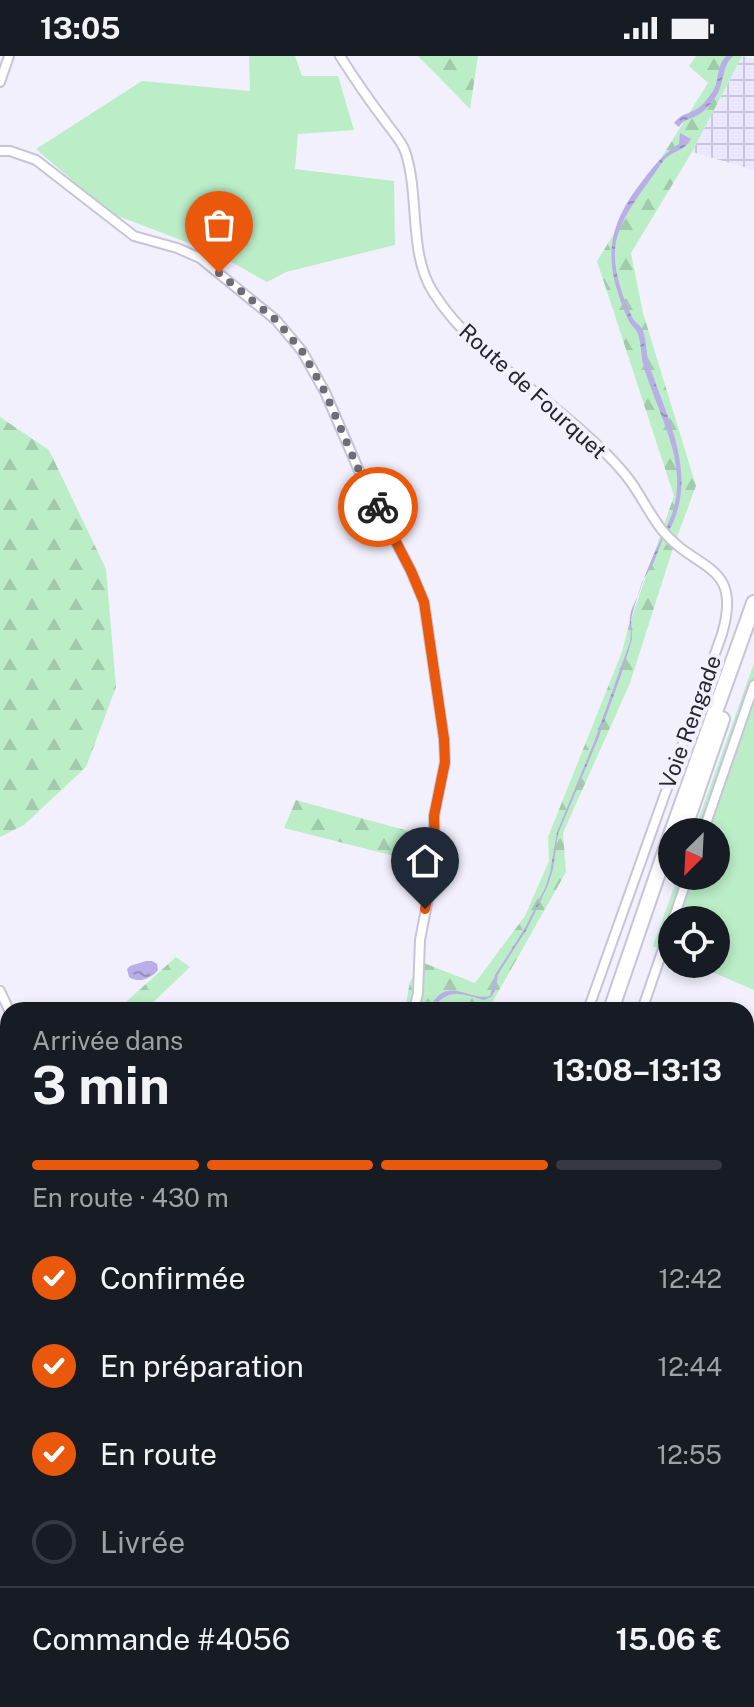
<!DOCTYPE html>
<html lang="fr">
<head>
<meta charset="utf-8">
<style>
	body { margin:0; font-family:"Public Sans",sans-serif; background:#20242c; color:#f1f3f6; height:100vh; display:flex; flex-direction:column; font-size:30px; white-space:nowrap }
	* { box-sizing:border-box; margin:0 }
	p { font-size:26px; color:#9ea1a6 }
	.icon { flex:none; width:44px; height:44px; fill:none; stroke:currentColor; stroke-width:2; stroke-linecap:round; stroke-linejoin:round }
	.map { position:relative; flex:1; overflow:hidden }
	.panel { position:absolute; left:0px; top:946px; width:754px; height:706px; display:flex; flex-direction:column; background:#171b24; border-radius:24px 24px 0 0; box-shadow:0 4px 12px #0003 }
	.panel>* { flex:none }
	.needle { width:52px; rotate:204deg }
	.fabs { position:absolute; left:658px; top:762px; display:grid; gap:16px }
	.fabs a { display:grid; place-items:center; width:72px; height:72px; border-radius:50%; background:#171b24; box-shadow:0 4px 12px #0003; font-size:40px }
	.pin { position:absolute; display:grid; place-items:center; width:68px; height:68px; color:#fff; margin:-82px -34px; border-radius:50% 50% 50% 0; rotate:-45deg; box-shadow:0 0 8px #0007 }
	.pin .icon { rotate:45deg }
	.courier { position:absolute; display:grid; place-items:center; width:80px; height:80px; margin:-40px; border:6px solid #ea580c; border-radius:50%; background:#fff; color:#222; box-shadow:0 2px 10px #0007 }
	.overview em { font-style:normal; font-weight:700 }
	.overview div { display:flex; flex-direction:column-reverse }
	.overview { display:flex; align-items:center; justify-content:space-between; height:136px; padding:0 32px }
	h1 { font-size:52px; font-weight:700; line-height:60px }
	.bar { display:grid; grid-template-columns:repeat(4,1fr); gap:12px 8px; align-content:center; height:96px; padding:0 32px }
	.bar i { height:10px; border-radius:6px; background:#363941 }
	.bar .selected { background:#ea580c }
	.bar p { grid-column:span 4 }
	.line { display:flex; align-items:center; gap:20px; padding:0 32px; border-top:2px solid #363941 }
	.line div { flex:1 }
	ol { padding:0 32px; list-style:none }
	li { display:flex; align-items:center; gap:24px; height:88px }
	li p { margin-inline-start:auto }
	li .icon { padding:8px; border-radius:50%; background:#ea580c; color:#fff; stroke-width:4 }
	li:last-child { color:#9ea1a6 }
	li i { width:44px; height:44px; border:4px solid #363941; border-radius:50% }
	.status { display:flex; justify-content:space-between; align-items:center; height:56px; padding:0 40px; background:#171b24; direction:ltr }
	.status svg { height:22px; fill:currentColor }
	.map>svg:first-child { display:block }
	.industrial { fill:url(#industrial-grid) }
	.grass { fill:#bbedc7 }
	.forest { fill:url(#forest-firs) }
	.water { fill:url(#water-ripples) }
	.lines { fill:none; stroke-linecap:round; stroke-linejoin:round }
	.stream { stroke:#b9aee7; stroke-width:2 }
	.river { stroke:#b9aee7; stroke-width:12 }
	.street-casing { stroke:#c7c4d9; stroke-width:12 }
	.secondary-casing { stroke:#c7c4d9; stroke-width:15 }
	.primary-casing { stroke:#c7c4d9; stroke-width:16 }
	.highway-casing { stroke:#c7c4d9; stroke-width:18 }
	.street { stroke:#fff; stroke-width:8 }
	.secondary { stroke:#fff; stroke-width:11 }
	.primary { stroke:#fff; stroke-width:12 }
	.highway { stroke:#fff; stroke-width:14 }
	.done { stroke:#6e6c76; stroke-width:8; stroke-dasharray:0 14.4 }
	.route { stroke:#ea580c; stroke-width:10 }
	.labels { text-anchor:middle; stroke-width:8; stroke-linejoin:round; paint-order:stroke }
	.street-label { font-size:22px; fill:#27252d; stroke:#f2f0fd }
</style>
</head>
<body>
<div class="status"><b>13:05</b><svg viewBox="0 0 49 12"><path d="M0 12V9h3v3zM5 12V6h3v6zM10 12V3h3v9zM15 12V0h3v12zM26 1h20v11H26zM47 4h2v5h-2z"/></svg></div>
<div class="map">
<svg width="754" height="1651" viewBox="0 0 754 1651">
	<defs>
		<pattern id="industrial-grid" width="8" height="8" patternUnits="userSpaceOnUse" patternTransform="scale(2)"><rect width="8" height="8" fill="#ebe7ff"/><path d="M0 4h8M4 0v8" fill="none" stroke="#cac6db"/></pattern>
		<pattern id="forest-firs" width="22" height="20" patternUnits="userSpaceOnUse" patternTransform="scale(2)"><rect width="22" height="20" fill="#bbedc7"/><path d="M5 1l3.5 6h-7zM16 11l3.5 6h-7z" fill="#a1cbab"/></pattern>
		<pattern id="water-ripples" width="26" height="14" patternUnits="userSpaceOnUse" patternTransform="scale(2)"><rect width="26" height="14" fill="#b9aee7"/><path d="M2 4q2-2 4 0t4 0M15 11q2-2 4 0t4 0" fill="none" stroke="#968dbc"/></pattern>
	</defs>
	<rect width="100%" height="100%" fill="#f2f0fd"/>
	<g class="industrial">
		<path d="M 742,0 L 754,3 L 754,114 L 692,96 Z"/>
		<path d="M 0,1258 L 8,1259 L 8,1611 L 0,1614 Z"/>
	</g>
	<g class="grass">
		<path d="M 249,0 L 295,0 L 302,20 L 338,20 L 354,74 L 298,78 L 295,113 L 394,125 L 395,189 L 286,216 L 267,226 L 215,197 L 110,157 L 36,93 L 142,25 L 250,35 Z"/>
		<path d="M 754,607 L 754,934 L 694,908 L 716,908 L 716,864 L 672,864 L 672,899 L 653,890 L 678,820 L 716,820 L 716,776 L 694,776 Z"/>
		<path d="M 165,1644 L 481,1644 L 481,1651 L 176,1651 L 165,1649 L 164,1651 Z"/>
	</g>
	<g class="forest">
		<path d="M 418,0 L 478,0 L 470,53 Z"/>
		<path d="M 696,0 L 742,0 L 692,96 L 631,197 L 643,257 L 696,430 L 674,489 L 630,627 L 563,777 L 566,816 L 488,954 L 405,954 L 410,925 L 424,907 L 475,927 L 525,860 L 549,805 L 548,781 L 622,596 L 629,569 L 674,440 L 597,205 L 708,27 L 689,10 Z"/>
		<path d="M 0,361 L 49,394 L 106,513 L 116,631 L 86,711 L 24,769 L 0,781 Z"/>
		<path d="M 296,744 L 430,781 L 434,810 L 284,772 Z"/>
		<path d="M 176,901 L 190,911 L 145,954 L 117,954 Z"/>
		<path d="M 754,1294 L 754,1407 L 746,1399 L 746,1297 Z"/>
		<path d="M 8,1611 L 8,1644 L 165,1644 L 163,1651 L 0,1651 L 0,1614 Z"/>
	</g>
	<g class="water">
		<path d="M 726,0 L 733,0 C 721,11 725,28 715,42 C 711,47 706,54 701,57 C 692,64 685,61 679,71 L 674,67 C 683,57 684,60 695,54 C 702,51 708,42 713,35 C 720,24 716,10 726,0 Z"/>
		<path d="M 680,77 L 691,83 C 685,94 676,94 667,101 C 661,106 657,115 652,121 C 639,139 625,157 618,178 C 609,204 621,238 632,261 C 635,267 641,269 643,275 C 647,286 646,300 650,311 C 668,366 699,418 669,475 L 666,472 C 696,414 658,362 643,308 C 641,298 641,287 638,278 C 636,272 630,269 628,263 C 606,213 603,178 637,132 C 650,115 661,99 679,88 Z"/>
		<path d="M 663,479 L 664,480 L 653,508 L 642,526 L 633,555 L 631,564 L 632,583 L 621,619 L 598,683 L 558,778 L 553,813 L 548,829 L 527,873 L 498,918 L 495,935 L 491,941 L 484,944 C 462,938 447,931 432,954 L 429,954 C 445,916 469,946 490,940 L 495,919 L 525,872 L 545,832 L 550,817 L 557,776 L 593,689 L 630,586 C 632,577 629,570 630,561 C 631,552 636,545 639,537 C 645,518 654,497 663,479 Z"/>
		<path d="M 146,905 L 152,905 L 157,908 L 158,914 C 152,922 139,928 129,921 L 127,913 L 130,910 Z"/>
	</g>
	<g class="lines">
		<path class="stream" d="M 92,1651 L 94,1646"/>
		<path class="river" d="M 94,1646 L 95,1644"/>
		<g class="street-casing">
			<g id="street">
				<path d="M 340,0 C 354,22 369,44 385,65 C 391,74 401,84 405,95 C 420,138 408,197 433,236 C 471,296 532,329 583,376 C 600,391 620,410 633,429 C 643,444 651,460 662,474 C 696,516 743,506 722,578 L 588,954"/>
				<path d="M 0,26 L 9,0"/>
				<path d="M 0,95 L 10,95 L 36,104 L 134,180 L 177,192 L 200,202 L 276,264 L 302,295 L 325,336 L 360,417 L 411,515 L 424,546 L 444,683 L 445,706 L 434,760 L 435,806 L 420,884 L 418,937 L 414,954"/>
				<path d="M 703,776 L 754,629"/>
				<path d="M 673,864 L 688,820"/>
				<path d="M 0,935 L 9,954"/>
				<path d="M 642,954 L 672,867"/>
				<path d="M 0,1211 L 8,1211"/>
				<path d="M 0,1252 L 8,1254"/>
				<path d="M 746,1290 L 754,1287"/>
				<path d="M 0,1410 L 8,1377"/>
				<path d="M 746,1502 L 754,1495"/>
				<path d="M 746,1574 L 754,1581"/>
				<path d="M 672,1644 L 703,1651"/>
			</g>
		</g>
		<g class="secondary-casing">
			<g id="secondary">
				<path d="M 487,1644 L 487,1651"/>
				<path d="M 540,1644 L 553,1651"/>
				<path d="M 597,1651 L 618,1645"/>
			</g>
		</g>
		<g class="primary-casing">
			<g id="primary">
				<path d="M 0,1237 L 8,1237"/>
				<path d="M 0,1246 L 8,1246"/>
				<path d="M 660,1644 L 660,1651"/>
				<path d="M 618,1651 L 618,1644"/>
			</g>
		</g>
		<g class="highway-casing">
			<g id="highway">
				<path d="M 672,776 L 754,547"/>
				<path d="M 683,776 L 722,663"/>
				<path d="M 611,954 L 672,776"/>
			</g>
		</g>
		<use href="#street" class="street"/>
		<use href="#secondary" class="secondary"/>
		<use href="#primary" class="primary"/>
		<use href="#highway" class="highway"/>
	</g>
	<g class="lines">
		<path class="done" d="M 219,217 L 276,264 L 302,295 L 325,336 L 360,417 L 378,451"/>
		<path class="route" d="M 378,451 L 411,515 L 424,546 L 444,683 L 445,706 L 434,760 L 435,806 L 425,853"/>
	</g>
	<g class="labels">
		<g class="street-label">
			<text transform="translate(533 335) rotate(42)" y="8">Route de Fourquet</text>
			<text transform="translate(690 666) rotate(-70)" y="8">Voie Rengade</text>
		</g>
	</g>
</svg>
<div class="fabs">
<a><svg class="needle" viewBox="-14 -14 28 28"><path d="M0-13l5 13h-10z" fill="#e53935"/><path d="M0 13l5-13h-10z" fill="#9ea1a6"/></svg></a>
<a><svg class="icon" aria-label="locate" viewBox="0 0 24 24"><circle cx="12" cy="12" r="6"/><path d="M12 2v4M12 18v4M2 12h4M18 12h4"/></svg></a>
</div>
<div class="pin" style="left:219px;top:217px;background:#ea580c"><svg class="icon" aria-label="bag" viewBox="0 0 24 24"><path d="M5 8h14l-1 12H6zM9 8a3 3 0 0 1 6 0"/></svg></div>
<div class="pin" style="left:425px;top:853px;background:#1f2937"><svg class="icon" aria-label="home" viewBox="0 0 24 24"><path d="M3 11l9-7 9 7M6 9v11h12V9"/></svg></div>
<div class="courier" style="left:378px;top:451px"><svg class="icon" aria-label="bike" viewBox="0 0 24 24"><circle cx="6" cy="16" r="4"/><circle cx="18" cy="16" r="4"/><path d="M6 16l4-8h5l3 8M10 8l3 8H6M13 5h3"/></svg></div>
<section class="panel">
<div class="overview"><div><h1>3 min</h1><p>Arrivée dans</p></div><em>13:08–13:13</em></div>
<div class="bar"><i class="selected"></i><i class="selected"></i><i class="selected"></i><i></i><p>En route · 430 m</p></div>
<ol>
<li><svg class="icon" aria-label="check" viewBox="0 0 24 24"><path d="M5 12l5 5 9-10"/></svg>Confirmée<p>12:42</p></li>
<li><svg class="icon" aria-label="check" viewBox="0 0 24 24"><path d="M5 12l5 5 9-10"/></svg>En préparation<p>12:44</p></li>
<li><svg class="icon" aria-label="check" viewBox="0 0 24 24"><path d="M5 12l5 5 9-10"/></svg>En route<p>12:55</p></li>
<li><i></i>Livrée</li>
</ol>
<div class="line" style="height:104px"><div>Commande #4056</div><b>15.06 €</b></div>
</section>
</div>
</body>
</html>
